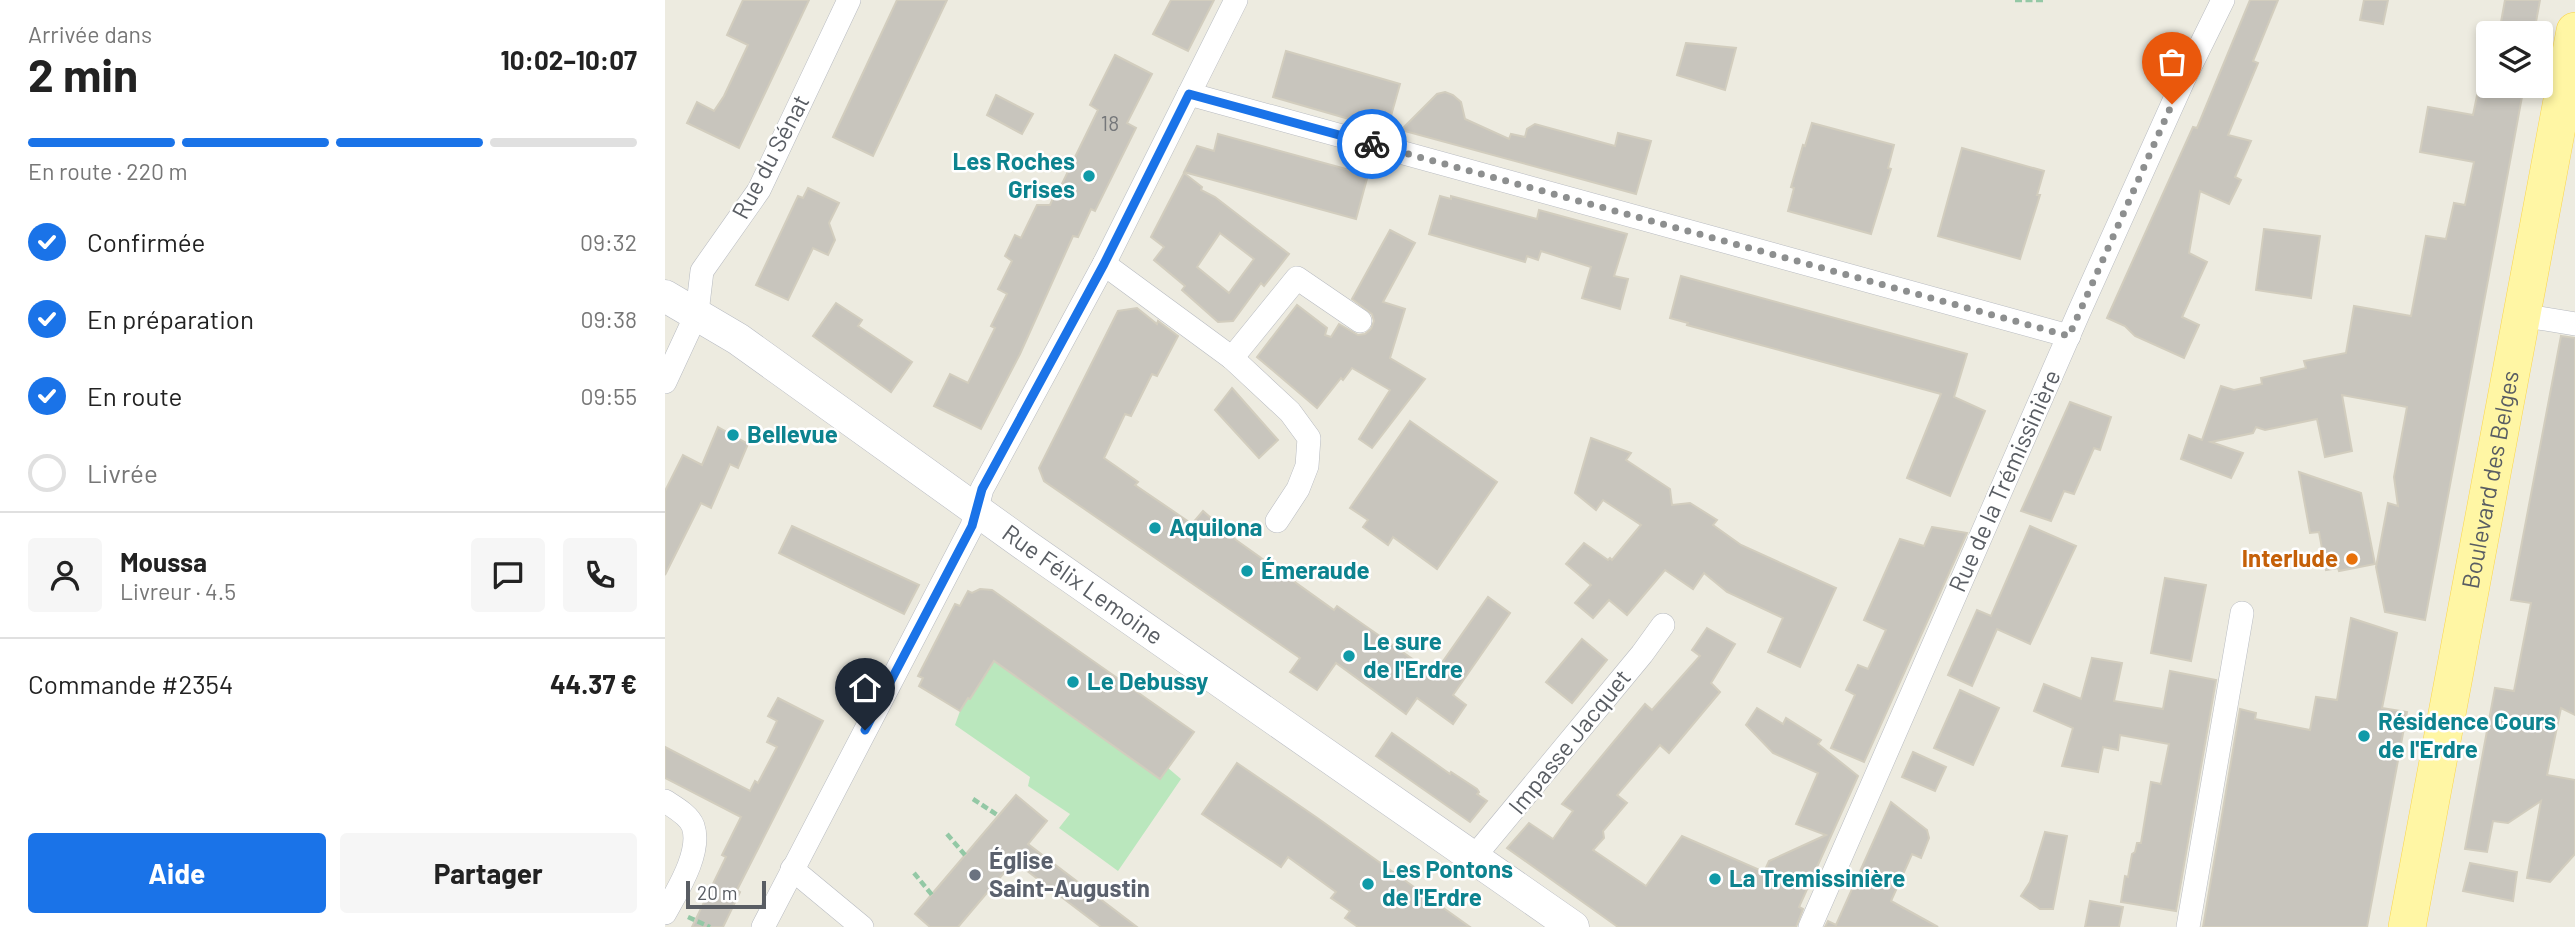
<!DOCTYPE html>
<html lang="fr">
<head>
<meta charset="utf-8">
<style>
	body { margin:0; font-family:Barlow,sans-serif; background:#f6f6f6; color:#222; height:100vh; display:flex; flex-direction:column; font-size:26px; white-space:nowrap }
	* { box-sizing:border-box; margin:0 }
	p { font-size:23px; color:#767676 }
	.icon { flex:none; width:38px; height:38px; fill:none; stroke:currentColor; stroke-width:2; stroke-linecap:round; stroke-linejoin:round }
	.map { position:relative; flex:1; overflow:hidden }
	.details { display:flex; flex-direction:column; background:#fff; width:665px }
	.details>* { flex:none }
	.tools { position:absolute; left:1811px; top:21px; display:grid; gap:14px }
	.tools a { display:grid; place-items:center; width:77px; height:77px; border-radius:7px; background:#fff; box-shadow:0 4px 10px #0003; font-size:35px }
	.scale { position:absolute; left:21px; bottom:18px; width:80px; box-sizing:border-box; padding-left:7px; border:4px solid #595d63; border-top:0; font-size:19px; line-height:24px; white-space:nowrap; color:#595d63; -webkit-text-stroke:5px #fff; paint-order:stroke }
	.pin { position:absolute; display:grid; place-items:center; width:60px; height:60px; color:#fff; margin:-72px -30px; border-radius:50% 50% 50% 0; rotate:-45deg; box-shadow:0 0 7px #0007 }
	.pin .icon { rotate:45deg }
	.courier { position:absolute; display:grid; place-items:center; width:70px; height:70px; margin:-35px; border:5px solid #1a73e8; border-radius:50%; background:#fff; color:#222; box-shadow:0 2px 9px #0007 }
	.headline em { font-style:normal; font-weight:700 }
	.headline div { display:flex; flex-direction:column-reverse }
	.headline { display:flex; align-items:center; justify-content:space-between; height:119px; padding:0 28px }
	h1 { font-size:46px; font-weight:700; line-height:52px }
	.bar { display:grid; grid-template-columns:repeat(4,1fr); gap:10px 7px; align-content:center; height:84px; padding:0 28px }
	.bar i { height:9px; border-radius:5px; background:#e0e0e0 }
	.bar .selected { background:#1a73e8 }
	.bar p { grid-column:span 4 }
	.line { display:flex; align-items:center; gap:18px; padding:0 28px; border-top:2px solid #e0e0e0 }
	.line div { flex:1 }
	.round { display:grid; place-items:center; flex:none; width:74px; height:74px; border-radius:7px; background:#f6f6f6 }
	ol { padding:0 28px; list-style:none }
	li { display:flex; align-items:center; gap:21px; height:77px }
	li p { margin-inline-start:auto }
	li .icon { padding:7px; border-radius:50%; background:#1a73e8; color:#fff; stroke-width:4 }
	li:last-child { color:#767676 }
	li i { width:38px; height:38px; border:4px solid #e0e0e0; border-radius:50% }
	.cta { display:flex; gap:14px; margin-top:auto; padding:14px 28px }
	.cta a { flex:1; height:80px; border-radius:7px; background:#1a73e8; color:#fff; font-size:28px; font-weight:700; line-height:80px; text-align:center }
	.cta a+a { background:#f6f6f6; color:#222 }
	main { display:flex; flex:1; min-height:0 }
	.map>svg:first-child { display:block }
	.green { fill:#bae7bd }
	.building { fill:#c8c5bd; stroke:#d2cdbe; stroke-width:2; fill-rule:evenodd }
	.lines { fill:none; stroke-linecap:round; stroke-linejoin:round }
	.street-casing { stroke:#b8bbc1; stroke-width:24 }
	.secondary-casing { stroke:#b9bcc3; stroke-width:33 }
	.primary-casing { stroke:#fbd54c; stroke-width:38 }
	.path { stroke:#93c8a5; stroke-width:4.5; stroke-dasharray:7 3.5; stroke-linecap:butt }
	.street { stroke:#fff; stroke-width:23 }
	.secondary { stroke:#fff; stroke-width:32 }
	.primary { stroke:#fff6a4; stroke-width:37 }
	.done { stroke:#8d8f8f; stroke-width:7; stroke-dasharray:0 12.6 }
	.route { stroke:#1a73e8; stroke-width:9 }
	.culture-dot { fill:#0f9aa8; stroke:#fff; stroke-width:2.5 }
	.food-dot { fill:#e8710a; stroke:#fff; stroke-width:2.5 }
	.worship-dot { fill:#6b7280; stroke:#fff; stroke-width:2.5 }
	.labels { text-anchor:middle; stroke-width:5; stroke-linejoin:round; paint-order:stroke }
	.number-label { font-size:21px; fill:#75777a }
	.street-label { font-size:24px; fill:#595d63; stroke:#fff }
	.culture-label { font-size:24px; font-weight:bold; fill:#0d838f; stroke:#fff; text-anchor:start }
	.food-label { font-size:24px; font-weight:bold; fill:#c56008; stroke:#fff; text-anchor:end }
	.worship-label { font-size:24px; font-weight:bold; fill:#5b616d; stroke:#fff; text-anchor:start }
</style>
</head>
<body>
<main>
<section class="details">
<div class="headline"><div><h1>2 min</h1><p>Arrivée dans</p></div><em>10:02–10:07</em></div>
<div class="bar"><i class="selected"></i><i class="selected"></i><i class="selected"></i><i></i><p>En route · 220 m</p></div>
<ol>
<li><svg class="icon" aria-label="check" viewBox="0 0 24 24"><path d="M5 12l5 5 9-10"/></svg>Confirmée<p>09:32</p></li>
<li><svg class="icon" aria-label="check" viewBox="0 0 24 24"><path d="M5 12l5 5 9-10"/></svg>En préparation<p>09:38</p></li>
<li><svg class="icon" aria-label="check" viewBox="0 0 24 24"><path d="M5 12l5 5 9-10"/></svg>En route<p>09:55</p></li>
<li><i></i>Livrée</li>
</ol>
<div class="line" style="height:126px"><a class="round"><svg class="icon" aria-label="person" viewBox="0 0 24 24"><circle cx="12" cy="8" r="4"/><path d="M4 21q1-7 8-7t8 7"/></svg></a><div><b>Moussa</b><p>Livreur · 4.5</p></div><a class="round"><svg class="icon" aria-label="chat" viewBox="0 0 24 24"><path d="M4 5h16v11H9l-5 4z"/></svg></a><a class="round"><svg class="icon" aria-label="phone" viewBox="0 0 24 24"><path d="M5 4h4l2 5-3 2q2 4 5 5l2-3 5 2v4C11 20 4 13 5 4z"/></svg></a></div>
<div class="line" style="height:91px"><div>Commande #2354</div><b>44.37 €</b></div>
<div class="cta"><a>Aide</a><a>Partager</a></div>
</section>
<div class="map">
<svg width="1910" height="927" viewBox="0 0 1910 927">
	<rect width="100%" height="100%" fill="#edebe0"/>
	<path class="green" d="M 330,658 L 495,779 L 503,768 L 516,779 L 453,871 L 394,828 L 405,814 L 363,786 L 365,777 L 290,725 L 295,711 Z"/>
	<g class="building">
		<path d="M 78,0 L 144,0 L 74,148 L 22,123 L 32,102 L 49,111 L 59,96 L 83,45 L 62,35 Z"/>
		<path d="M 232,0 L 282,0 L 208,156 L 168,137 Z"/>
		<path d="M 506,0 L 549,0 L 523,51 L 488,34 Z"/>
		<path d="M 1585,0 L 1613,0 L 1588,61 L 1593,63 L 1563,135 L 1586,141 L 1570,177 L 1576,180 L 1564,204 L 1535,191 L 1524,253 L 1542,262 L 1517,317 L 1534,325 L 1519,358 L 1470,336 L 1460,326 L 1442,318 L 1528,127 L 1532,128 Z"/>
		<path d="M 1699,0 L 1723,0 L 1718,24 L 1695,20 Z"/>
		<path d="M 1840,0 L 1875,0 L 1869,33 L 1834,33 Z"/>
		<path d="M 1021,43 L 1071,48 L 1060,90 L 1012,75 Z"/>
		<path d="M 621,51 L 735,84 L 722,130 L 608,97 Z"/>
		<path d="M 450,55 L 487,74 L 462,123 L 471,128 L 430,211 L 426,209 L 413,237 L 408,236 L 355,354 L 316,429 L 269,406 L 285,374 L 303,383 L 330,328 L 326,326 L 342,294 L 333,289 L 347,261 L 340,256 L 350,235 L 356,238 L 372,205 L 385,205 L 391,191 L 393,192 L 433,110 L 425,105 Z"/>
		<path d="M 1814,86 L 1859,86 L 1760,620 L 1720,612 L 1711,567 L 1723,503 L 1733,506 L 1729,477 L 1742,407 L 1677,395 L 1687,451 L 1660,457 L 1652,419 L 1600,430 L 1591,427 L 1588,433 L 1546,442 L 1578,453 L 1566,478 L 1516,459 L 1524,435 L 1537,440 L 1556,386 L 1569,390 L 1597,384 L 1596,378 L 1641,368 L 1639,361 L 1681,353 L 1689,306 L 1746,316 L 1761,236 L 1781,239 L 1789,203 L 1800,205 L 1809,162 L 1755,152 L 1763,107 L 1808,115 Z"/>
		<path d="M 780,92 L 788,95 L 796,102 L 800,119 L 844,139 L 846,134 L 860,137 L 862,129 L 870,124 L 950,146 L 953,133 L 986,141 L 971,194 L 736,130 L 772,94 Z"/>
		<path d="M 331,95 L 368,114 L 357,134 L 322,115 Z"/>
		<path d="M 1147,123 L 1229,145 L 1223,168 L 1226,169 L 1206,234 L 1123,211 L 1129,188 L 1126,187 L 1138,145 L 1140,146 Z"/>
		<path d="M 553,134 L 703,175 L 691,219 L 519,172 L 532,146 L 549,151 Z"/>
		<path d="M 1297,148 L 1379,171 L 1372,195 L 1375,195 L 1355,259 L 1273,236 Z"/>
		<path d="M 519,173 L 537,187 L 536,190 L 550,197 L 624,254 L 599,286 L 596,283 L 568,321 L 553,322 L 517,290 L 520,286 L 489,260 L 499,247 L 486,237 ZM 555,233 L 589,259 L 564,293 L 532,267 Z"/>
		<path d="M 143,188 L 174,203 L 164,223 L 170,240 L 163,255 L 148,248 L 123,300 L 91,285 L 133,196 L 138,198 Z"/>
		<path d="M 775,196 L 786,199 L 786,196 L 872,219 L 874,210 L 962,234 L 949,276 L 963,279 L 955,309 L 917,298 L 926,267 L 876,251 L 873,260 L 862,256 L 860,262 L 764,234 Z"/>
		<path d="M 1599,229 L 1655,236 L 1646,298 L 1591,290 Z"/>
		<path d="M 725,230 L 750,243 L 718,302 L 740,309 L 725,358 L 760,379 L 707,448 L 694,439 L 725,390 L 687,368 L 678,380 L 676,378 L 652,408 L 592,357 L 632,305 L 662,328 L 660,335 L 666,337 L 674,324 L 693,335 L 700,334 L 706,329 L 709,321 L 707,314 L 687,299 Z"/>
		<path d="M 1016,276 L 1302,354 L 1289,397 L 1320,411 L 1285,496 L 1242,478 L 1276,394 L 1022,325 L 1023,323 L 1005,318 Z"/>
		<path d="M 171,303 L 197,320 L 193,326 L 247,362 L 226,392 L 148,336 Z"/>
		<path d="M 472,308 L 492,324 L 493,321 L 513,336 L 492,376 L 487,374 L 466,416 L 460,414 L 439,458 L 473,482 L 470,485 L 527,524 L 538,511 L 571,540 L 669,610 L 672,606 L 769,674 L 823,597 L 845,613 L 788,695 L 801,705 L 788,724 L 752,698 L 741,714 L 671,663 L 652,690 L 625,672 L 635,658 L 379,481 L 374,468 L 453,311 Z"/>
		<path d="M 1896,336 L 1910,338 L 1910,715 L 1896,708 L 1882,775 L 1910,780 L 1910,854 L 1885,882 L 1862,878 L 1876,801 L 1843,823 L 1828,821 L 1822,852 L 1800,849 L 1830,688 L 1849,691 L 1866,603 L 1846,600 Z"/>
		<path d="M 567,388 L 613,440 L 594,458 L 550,410 Z"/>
		<path d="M 1405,402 L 1446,417 L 1435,450 L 1429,448 L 1409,494 L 1399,491 L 1386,521 L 1356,511 Z"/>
		<path d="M 745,421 L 832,482 L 772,569 L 728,537 L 723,545 L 698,527 L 703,520 L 685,508 Z"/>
		<path d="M 53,427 L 83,444 L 73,468 L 65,464 L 46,508 L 36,503 L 0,575 L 0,491 L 18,455 L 37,465 Z"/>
		<path d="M 926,438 L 966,453 L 961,460 L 1005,489 L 1007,505 L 1025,503 L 1052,520 L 1048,525 L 1076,545 L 1171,588 L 1135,667 L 1103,652 L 1118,618 L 1062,592 L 1039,573 L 1028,589 L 1000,570 L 962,615 L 944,600 L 928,618 L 910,603 L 926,585 L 901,564 L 919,543 L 943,560 L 945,558 L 947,560 L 976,525 L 938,500 L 931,510 L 910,493 Z"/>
		<path d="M 1634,472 L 1696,493 L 1710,564 L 1674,571 L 1673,568 L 1661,570 L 1654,532 L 1645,533 Z"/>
		<path d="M 127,526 L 254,585 L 239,614 L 114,553 Z"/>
		<path d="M 1365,526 L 1411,546 L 1365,644 L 1332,629 L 1307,686 L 1283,675 L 1312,610 L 1326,616 Z"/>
		<path d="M 1267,527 L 1302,533 L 1199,762 L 1166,748 L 1190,695 L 1181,690 L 1193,665 L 1203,669 L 1221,630 L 1199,620 L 1235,539 L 1259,546 Z"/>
		<path d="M 1500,578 L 1541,585 L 1526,661 L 1486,653 Z"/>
		<path d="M 315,589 L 327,590 L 529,732 L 495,779 L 329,661 L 305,699 L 303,698 L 295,711 L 254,686 L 258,678 L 253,676 L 290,604 L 295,606 L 303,591 L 307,593 Z"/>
		<path d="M 1686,618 L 1732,633 L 1717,708 L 1742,712 L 1702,927 L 1538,927 L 1575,709 L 1591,713 L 1590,719 L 1645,730 L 1651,697 L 1672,700 Z"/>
		<path d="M 1042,628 L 1070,644 L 1046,683 L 1055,692 L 1004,753 L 995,745 L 952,795 L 962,803 L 938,831 L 939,838 L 928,850 L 981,886 L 1017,836 L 1099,872 L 1104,861 L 1161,835 L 1131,824 L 1153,773 L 1108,753 L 1081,725 L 1092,708 L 1118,724 L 1121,718 L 1156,740 L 1153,744 L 1193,776 L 1134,907 L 1138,909 L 1131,927 L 953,927 L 842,848 L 864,823 L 888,839 L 908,811 L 897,804 L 980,704 L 987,710 L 1035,656 L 1027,650 Z"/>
		<path d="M 917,639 L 942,660 L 907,703 L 881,682 Z"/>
		<path d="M 1427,658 L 1457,663 L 1449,701 L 1498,709 L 1505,671 L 1551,680 L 1511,911 L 1456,902 L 1460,876 L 1463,877 L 1467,854 L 1470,852 L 1472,843 L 1476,843 L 1486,782 L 1496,784 L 1504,744 L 1455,735 L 1453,750 L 1438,747 L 1433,772 L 1397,766 L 1408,728 L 1369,711 L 1379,684 L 1416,699 Z"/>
		<path d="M 1295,690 L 1334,708 L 1308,765 L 1269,748 Z"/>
		<path d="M 113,698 L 158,721 L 72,890 L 75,892 L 58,927 L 27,927 L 61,857 L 57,855 L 76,817 L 0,778 L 0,747 L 85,791 L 90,781 L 93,783 L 112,747 L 102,742 L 112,721 L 103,716 Z"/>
		<path d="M 727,733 L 785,774 L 786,772 L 812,789 L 814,792 L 812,794 L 822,801 L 805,822 L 711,756 Z"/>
		<path d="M 1248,752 L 1281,767 L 1270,791 L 1237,777 Z"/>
		<path d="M 572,763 L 651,817 L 805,927 L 693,927 L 680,918 L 685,911 L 666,898 L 671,892 L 623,857 L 616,867 L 537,814 Z"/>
		<path d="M 351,795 L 382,821 L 363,844 L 472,927 L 436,927 L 349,861 L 293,927 L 265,927 L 250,914 Z"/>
		<path d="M 1226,802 L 1262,830 L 1264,838 L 1256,858 L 1247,854 L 1226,901 L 1273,927 L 1160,927 L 1163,921 L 1171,925 Z"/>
		<path d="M 1380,832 L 1402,836 L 1388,909 L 1375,909 L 1356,896 L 1365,882 Z"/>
		<path d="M 1805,863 L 1852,872 L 1848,901 L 1798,891 Z"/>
		<path d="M 1425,901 L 1458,907 L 1454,927 L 1420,927 Z"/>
	</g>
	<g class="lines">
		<g class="street-casing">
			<g id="street">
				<path d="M 524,94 L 1404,336"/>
				<path d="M 439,264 L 567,358 L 625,412 L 644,438 L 642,466 L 633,489 L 612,521"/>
				<path d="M 1856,315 L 1910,324"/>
				<path d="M 567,358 L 632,278 L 695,321"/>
				<path d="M 0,382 L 32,313 L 37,271 L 94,190 L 184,0"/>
				<path d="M 0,801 C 9,807 24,815 28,826 C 37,852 12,891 0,913"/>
				<path d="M 809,857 L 977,654 L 998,625"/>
				<path d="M 127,869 L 197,927"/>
				<path d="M 98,927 L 307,526 L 317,489 L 439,264 L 571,0"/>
				<path d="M 1145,927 L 1414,312 L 1518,81 L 1558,0"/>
				<path d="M 1523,927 L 1577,613"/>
			</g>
		</g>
		<g class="secondary-casing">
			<g id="secondary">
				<path id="s1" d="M 0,296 L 73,339 L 360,545 L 908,927"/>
			</g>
		</g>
		<g class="primary-casing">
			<g id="primary">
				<path id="s2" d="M 1742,927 L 1910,31"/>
			</g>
		</g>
		<g class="path">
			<path d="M 1350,0 L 1379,0"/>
			<path d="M 308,799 L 334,816"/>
			<path d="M 282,834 L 300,855"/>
			<path d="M 249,873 L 267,895"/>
			<path d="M 23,917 L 45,927"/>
		</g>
		<use href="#street" class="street"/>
		<use href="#secondary" class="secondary"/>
		<use href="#primary" class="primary"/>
	</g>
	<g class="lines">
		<path class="done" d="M 707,144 L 1404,336 L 1507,104"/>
		<path class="route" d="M 200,730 L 307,526 L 317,489 L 439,264 L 524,94 L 707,144"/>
	</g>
	<g class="culture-dot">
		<circle cx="424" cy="176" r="7"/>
		<circle cx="68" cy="435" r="7"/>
		<circle cx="490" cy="528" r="7"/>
		<circle cx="582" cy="571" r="7"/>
		<circle cx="684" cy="656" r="7"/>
		<circle cx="408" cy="682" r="7"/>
		<circle cx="1699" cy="736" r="7"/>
		<circle cx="1050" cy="879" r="7"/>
		<circle cx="703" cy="884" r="7"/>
	</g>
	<circle class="food-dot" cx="1687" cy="559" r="7"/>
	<circle class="worship-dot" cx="310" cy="875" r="7"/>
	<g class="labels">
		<g class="number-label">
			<text x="445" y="131">18</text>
		</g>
		<g class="street-label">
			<text transform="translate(106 157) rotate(-62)" y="8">Rue du Sénat</text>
			<text dy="8" stroke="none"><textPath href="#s2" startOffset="455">Boulevard des Belges</textPath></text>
			<text transform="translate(1340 481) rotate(-66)" y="8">Rue de la Trémissinière</text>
			<text dy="8" stroke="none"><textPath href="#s1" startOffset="508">Rue Félix Lemoine</textPath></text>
			<text transform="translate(905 742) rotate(-51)" y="8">Impasse Jacquet</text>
		</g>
		<g class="culture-label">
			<text x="410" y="170" text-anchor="end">Les Roches<tspan x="410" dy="28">Grises</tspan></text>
			<text x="82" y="443">Bellevue</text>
			<text x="504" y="536">Aquilona</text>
			<text x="596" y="579">Émeraude</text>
			<text x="698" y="650">Le sure<tspan x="698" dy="28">de l'Erdre</tspan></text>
			<text x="422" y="690">Le Debussy</text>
			<text x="1713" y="730">Résidence Cours<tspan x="1713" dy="28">de l'Erdre</tspan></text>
			<text x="717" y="878">Les Pontons<tspan x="717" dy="28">de l'Erdre</tspan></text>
			<text x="1064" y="887">La Tremissinière</text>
		</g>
		<g class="food-label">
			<text x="1673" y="567">Interlude</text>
		</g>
		<g class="worship-label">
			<text x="324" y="869">Église<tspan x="324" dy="28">Saint-Augustin</tspan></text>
		</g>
	</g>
</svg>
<div class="tools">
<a><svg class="icon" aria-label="layers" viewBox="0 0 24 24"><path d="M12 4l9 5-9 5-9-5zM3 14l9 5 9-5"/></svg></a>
</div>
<div class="scale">20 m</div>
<div class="pin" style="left:1507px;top:104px;background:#ea580c"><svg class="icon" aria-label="bag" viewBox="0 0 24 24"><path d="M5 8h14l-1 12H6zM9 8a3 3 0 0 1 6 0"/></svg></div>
<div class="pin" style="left:200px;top:730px;background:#1f2937"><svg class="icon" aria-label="home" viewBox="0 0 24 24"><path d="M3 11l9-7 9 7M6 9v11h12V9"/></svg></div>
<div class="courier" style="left:707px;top:144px"><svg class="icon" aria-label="bike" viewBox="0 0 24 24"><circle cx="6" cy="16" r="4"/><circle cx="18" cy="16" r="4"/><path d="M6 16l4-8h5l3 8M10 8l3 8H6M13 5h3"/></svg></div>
</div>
</main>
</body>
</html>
